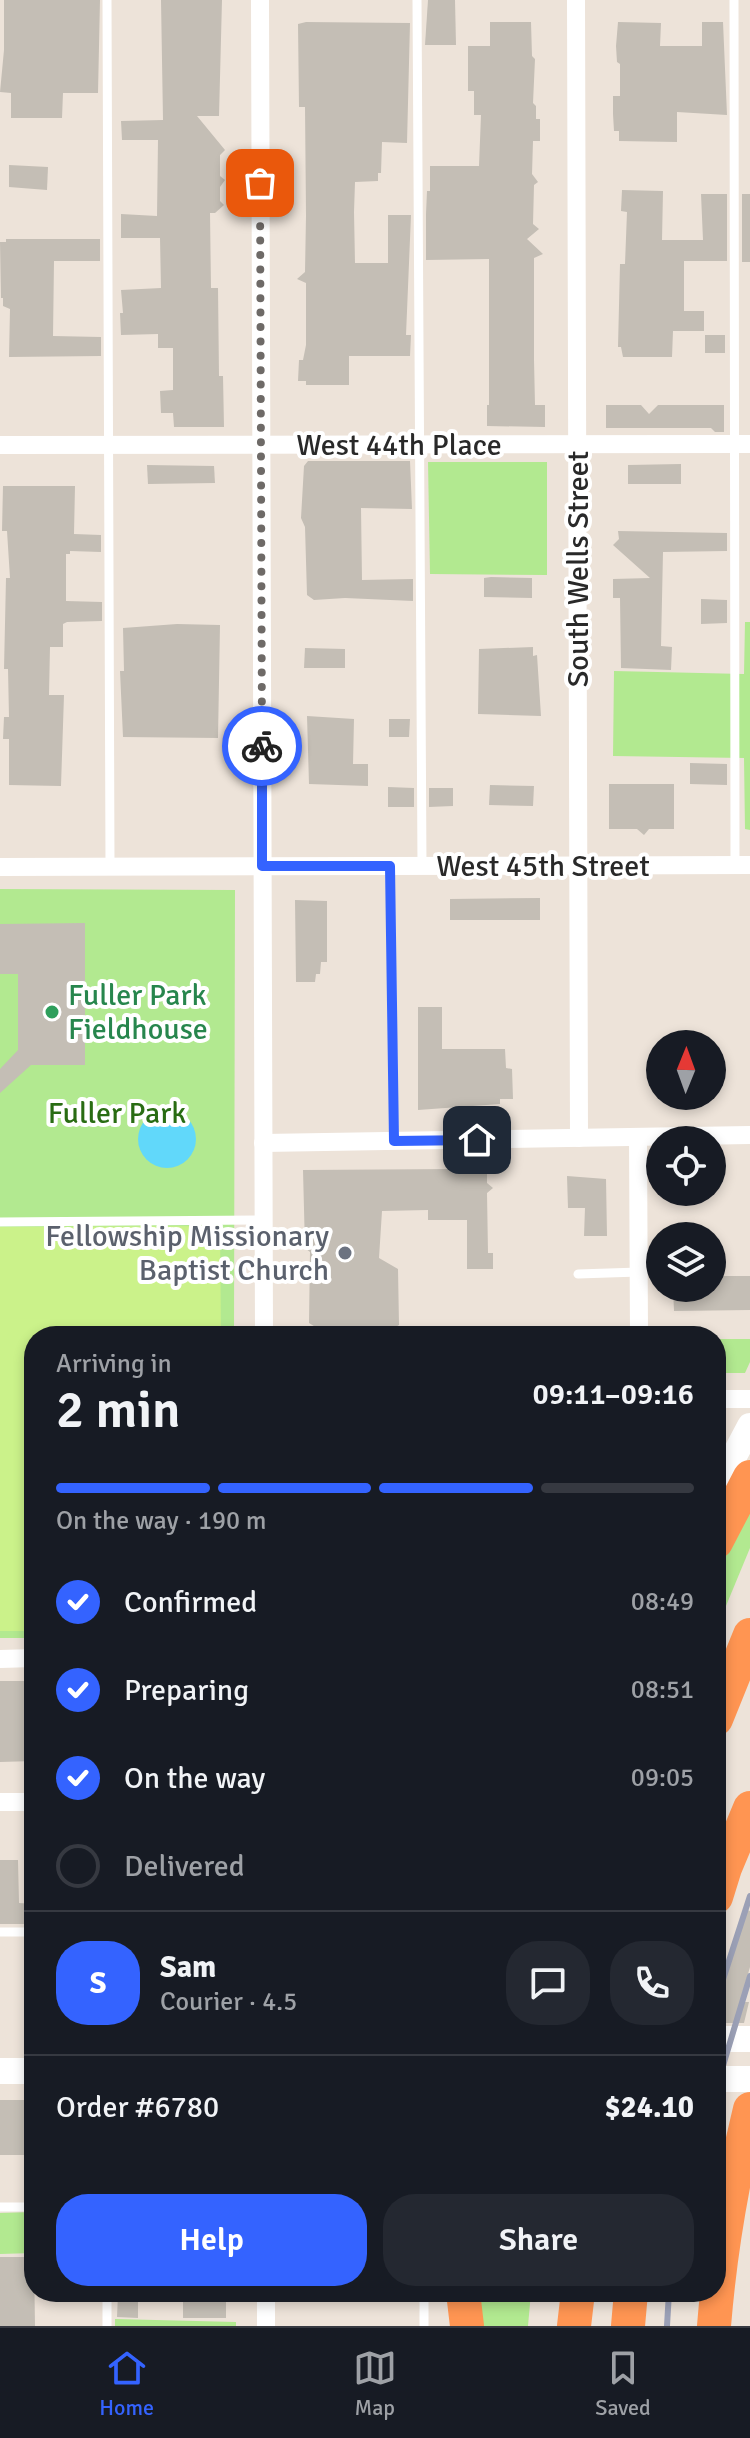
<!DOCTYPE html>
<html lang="en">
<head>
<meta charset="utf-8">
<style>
	body { margin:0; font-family:Signika,sans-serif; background:#242831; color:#f1f3f6; height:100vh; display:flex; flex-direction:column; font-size:30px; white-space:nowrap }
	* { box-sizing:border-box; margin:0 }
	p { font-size:26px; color:#9ea1a6 }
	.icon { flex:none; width:44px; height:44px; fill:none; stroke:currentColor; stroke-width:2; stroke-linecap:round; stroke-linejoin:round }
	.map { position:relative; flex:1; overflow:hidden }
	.panel { position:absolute; left:24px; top:1326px; width:702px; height:976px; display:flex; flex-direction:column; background:#171b24; border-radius:32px; box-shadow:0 4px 12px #0003 }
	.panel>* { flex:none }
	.needle { width:52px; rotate:1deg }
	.controls { position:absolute; left:646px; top:1030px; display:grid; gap:16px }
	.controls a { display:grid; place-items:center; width:80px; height:80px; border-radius:50%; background:#171b24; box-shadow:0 4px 12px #0003; font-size:40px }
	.pin { position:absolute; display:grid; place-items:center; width:68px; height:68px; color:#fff; margin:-34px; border-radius:16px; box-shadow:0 4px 12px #0006 }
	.courier { position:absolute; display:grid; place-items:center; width:80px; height:80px; margin:-40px; border:6px solid #3463ff; border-radius:50%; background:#fff; color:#222; box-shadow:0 2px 10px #0007 }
	.overview em { font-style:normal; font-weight:600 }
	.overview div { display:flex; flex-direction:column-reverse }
	.overview { display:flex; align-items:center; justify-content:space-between; height:136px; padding:0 32px }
	h1 { font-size:52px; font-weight:600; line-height:60px }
	.bar { display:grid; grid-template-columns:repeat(4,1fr); gap:12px 8px; align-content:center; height:96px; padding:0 32px }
	.bar i { height:10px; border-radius:6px; background:#363941 }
	.bar .selected { background:#3463ff }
	.bar p { grid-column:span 4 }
	.line { display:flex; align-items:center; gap:20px; padding:0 32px; border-top:2px solid #363941 }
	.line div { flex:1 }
	.round { display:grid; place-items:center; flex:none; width:84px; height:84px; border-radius:32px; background:#242831 }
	ol { padding:0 32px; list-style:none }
	li { display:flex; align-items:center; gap:24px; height:88px }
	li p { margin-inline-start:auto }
	li .icon { padding:8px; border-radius:50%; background:#3463ff; color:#fff; stroke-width:4 }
	li:last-child { color:#9ea1a6 }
	li i { width:44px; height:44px; border:4px solid #363941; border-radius:50% }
	.action { display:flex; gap:16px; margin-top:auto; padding:16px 32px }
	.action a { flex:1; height:92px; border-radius:32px; background:#3463ff; color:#fff; font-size:32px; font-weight:600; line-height:92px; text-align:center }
	.action a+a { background:#242831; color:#f1f3f6 }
	.dock { display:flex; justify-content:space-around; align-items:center; height:112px; border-top:2px solid #363941; background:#171b24; font-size:22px; color:#9ea1a6 }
	.dock a { display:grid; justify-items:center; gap:4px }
	.dock .selected { color:#3463ff }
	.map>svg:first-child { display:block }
	.green { fill:#b2e990 }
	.pitch { fill:#cbf28a }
	.water { fill:#61d8fa }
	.building { fill:#c4beb5 }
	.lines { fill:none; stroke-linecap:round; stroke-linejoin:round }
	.service { stroke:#fff; stroke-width:9 }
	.minor { stroke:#fff; stroke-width:18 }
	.secondary { stroke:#fff; stroke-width:26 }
	.motorway { stroke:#ff9552; stroke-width:34 }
	.rail { stroke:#9ba0b6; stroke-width:6 }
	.done { stroke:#6e6a67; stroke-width:8; stroke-dasharray:0 14.4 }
	.route { stroke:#3463ff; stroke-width:10 }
	.leisure-dot { fill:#2e9e5b; stroke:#fff; stroke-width:3 }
	.worship-dot { fill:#6b7280; stroke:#fff; stroke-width:3 }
	.labels { text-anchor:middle; stroke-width:8; stroke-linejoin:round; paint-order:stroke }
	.street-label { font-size:30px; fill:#292929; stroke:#fff }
	.leisure-label { font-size:30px; fill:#27864d; stroke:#fff; text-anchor:start }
	.park-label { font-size:30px; fill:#296c13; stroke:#fff }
	.worship-label { font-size:30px; fill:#5b616d; stroke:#fff; text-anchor:end }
</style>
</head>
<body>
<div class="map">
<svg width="750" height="2326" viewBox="0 0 750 2326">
	<rect width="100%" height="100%" fill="#ede3d9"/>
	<g class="green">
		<path d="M 428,462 L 547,462 L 547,575 L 430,574 Z"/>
		<path d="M 745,622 L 750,622 L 750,830 L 745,829 L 744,758 L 613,756 L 614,671 L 744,674 Z"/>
		<path d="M 0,889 L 235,890 L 234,1336 L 34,1336 L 34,1638 L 0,1638 Z"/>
		<path d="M 716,1339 L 750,1339 L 750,1362 L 745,1373 L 716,1373 Z"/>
		<path d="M 750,1508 L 750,1548 L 716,1630 L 716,1573 Z"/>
		<path d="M 34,2212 L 34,2253 L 0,2254 L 0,2213 Z"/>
		<path d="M 478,2292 L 531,2292 L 528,2326 L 480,2326 Z"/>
		<path d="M 115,2319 L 236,2322 L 236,2326 L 115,2326 Z"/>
	</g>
	<path class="pitch" d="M 220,1226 L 221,1336 L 34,1336 L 34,1631 L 0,1631 L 0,1227 Z"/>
	<circle class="water" cx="167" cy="1139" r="29"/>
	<g class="building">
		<path d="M 4,0 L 100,0 L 98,93 L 63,93 L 62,118 L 11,118 L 11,93 L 0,92 L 4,50 Z"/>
		<path d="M 161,0 L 222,0 L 219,116 L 197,116 L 225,150 L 220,155 L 220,176 L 225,180 L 220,187 L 220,201 L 224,205 L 215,213 L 210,213 L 211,288 L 218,288 L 219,376 L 223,376 L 224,427 L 174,427 L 173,413 L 161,413 L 160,391 L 173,390 L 173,348 L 158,348 L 158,334 L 121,335 L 120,313 L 123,313 L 121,290 L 161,288 L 160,238 L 121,238 L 121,214 L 157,216 L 158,140 L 122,140 L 121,121 L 163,120 Z"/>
		<path d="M 428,0 L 455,0 L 456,45 L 425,45 Z"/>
		<path d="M 306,22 L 410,23 L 407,143 L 382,142 L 381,173 L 378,173 L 378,181 L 355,182 L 354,212 L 355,263 L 388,263 L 388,215 L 411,215 L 406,335 L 411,335 L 410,356 L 349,356 L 349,385 L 306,385 L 306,381 L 298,381 L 299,360 L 303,360 L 306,345 L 306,283 L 297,279 L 305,272 L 306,216 L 305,107 L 299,107 L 298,24 Z"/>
		<path d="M 490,22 L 531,22 L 532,56 L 535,59 L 533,103 L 536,106 L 536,119 L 540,119 L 540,141 L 533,141 L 532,174 L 538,182 L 534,185 L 533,224 L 539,229 L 527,239 L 543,254 L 534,258 L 534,360 L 535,405 L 545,405 L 545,427 L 487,426 L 487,405 L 489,405 L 489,259 L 426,260 L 426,214 L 427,191 L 430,191 L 430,166 L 479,166 L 481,115 L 474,115 L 474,91 L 468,91 L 468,46 L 490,46 Z"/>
		<path d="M 618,22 L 661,23 L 660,46 L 702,46 L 702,22 L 723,22 L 727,115 L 677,112 L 677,142 L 619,141 L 619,131 L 614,131 L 613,114 L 613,96 L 620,96 L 620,64 L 617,62 L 616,46 Z"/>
		<path d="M 9,165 L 48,167 L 47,190 L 9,187 Z"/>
		<path d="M 622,190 L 663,191 L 662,240 L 703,240 L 701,194 L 727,194 L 727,261 L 684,261 L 684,311 L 704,311 L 704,331 L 673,331 L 672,357 L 623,357 L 621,347 L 618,347 L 620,264 L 625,264 L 627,212 L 621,211 Z"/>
		<rect x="742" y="194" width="8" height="68"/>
		<path d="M 6,239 L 100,239 L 100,261 L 54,261 L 53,336 L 101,337 L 101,356 L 9,357 L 10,309 L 3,306 L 3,298 L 1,298 L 0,242 L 6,242 Z"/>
		<rect x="705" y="335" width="20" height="18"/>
		<path d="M 606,405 L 641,405 L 649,414 L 658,405 L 724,405 L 724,432 L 715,432 L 711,428 L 606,428 Z"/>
		<path d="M 308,461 L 410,461 L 412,509 L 361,508 L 362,580 L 413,579 L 413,601 L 345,598 L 314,600 L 307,595 L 305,527 L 301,518 L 304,466 Z"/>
		<path d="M 681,464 L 681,484 L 628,484 L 628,465 Z"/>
		<path d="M 147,465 L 214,466 L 215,483 L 148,484 Z"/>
		<path d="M 3,486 L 75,486 L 74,534 L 101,535 L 101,552 L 70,551 L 70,554 L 66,554 L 66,601 L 102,602 L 102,621 L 67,622 L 63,624 L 63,647 L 50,647 L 49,695 L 64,695 L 61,786 L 9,785 L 9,739 L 3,739 L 4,717 L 9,717 L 8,669 L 4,669 L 6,578 L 10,578 L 7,531 L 2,531 Z"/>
		<path d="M 618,531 L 727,533 L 727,551 L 663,552 L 661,646 L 672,647 L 671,670 L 621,668 L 620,598 L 613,598 L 613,579 L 650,578 L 613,545 L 619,539 Z"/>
		<path d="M 491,577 L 532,578 L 532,598 L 484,597 L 484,578 Z"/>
		<path d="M 701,599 L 727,600 L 727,623 L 701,624 Z"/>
		<path d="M 177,624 L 220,625 L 218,738 L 123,737 L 120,671 L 124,671 L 123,628 Z"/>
		<path d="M 533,647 L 533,656 L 537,655 L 541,716 L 478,714 L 479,649 Z"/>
		<path d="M 305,648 L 345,649 L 345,668 L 304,668 Z"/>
		<path d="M 307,716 L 354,719 L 353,764 L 368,764 L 368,786 L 309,784 Z"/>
		<path d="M 389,719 L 410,719 L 409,737 L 389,737 Z"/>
		<path d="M 690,763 L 727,764 L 727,785 L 690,784 Z"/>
		<path d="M 609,784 L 674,784 L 674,829 L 649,829 L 644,835 L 637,829 L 609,829 Z"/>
		<path d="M 490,785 L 534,786 L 533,806 L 489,805 Z"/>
		<path d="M 388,787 L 414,788 L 414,807 L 388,807 Z"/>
		<path d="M 429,788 L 453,788 L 453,806 L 429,807 Z"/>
		<path d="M 540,898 L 540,920 L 450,920 L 450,899 Z"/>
		<path d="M 295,900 L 327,901 L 327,962 L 321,962 L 320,974 L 316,974 L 315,982 L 296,982 Z"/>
		<path d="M 85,923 L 85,1065 L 31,1065 L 0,1093 L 0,1069 L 18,1050 L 18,974 L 0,974 L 0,924 Z"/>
		<path d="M 418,1007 L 442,1007 L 442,1049 L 505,1049 L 506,1068 L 512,1069 L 513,1099 L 500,1099 L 500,1104 L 418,1110 Z"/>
		<path d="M 487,1166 L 487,1183 L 493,1188 L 487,1193 L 488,1253 L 493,1253 L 493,1269 L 467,1269 L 467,1220 L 428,1220 L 428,1210 L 382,1211 L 379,1258 L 398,1269 L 399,1325 L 380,1336 L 330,1336 L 309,1323 L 310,1252 L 305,1248 L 303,1170 L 456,1169 Z"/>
		<path d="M 567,1176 L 606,1179 L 607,1236 L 584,1236 L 585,1208 L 568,1208 Z"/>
		<path d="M 712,1276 L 750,1276 L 750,1310 L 674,1311 L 673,1288 L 712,1288 Z"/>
		<path d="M 0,1681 L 34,1681 L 34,1761 L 0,1762 Z"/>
		<path d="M 0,1860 L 18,1860 L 19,1903 L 34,1904 L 34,1924 L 0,1924 Z"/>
		<path d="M 747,1910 L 750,1911 L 750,1967 L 740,2002 L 749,2002 L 744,2023 L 716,2023 L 716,1997 L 719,1997 Z"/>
		<path d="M 0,2100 L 25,2100 L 25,2109 L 34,2109 L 34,2155 L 0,2155 Z"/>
		<path d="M 0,2257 L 34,2257 L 35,2326 L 0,2326 Z"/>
		<path d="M 118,2294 L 138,2294 L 138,2318 L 117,2317 Z"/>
		<path d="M 226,2298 L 226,2318 L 183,2318 L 183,2299 Z"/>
	</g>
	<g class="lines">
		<g class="service">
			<path d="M 107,0 L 110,866"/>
			<path d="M 417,0 L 422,866"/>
			<path d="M 734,0 L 735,865"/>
			<path d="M 390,866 L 394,1141"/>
			<path d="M 0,1222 L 263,1220"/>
			<path d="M 578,1274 L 639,1272"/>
			<path d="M 0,1932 L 34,1932"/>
			<path d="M 0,2207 L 34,2207"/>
			<path d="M 107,2292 L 107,2326"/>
			<path d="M 424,2326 L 424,2292"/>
		</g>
		<g class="minor">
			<path d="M 260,0 L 264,1336"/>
			<path d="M 576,0 L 579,1138"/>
			<path d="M 0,445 L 750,444"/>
			<path d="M 0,867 L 750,865"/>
			<path d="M 638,1137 L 639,1336"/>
			<path d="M 263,1143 L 750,1135"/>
			<path d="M 716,1399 L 750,1399"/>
			<path d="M 0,1659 L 34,1658"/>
			<path d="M 0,1802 L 34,1802"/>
			<path d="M 266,2292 L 266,2326"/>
		</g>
		<g class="secondary">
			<path d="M 716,1490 L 750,1426"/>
			<path d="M 716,2039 L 750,2039"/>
			<path d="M 0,2071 L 34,2071"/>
			<path d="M 716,2079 L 750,2079"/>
		</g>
		<g class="motorway">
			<path d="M 716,1542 L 750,1477"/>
			<path d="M 716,1719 L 750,1635"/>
			<path d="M 716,1897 L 725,1868 L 750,1808"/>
			<path d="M 463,2292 L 467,2326"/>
			<path d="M 574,2326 L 578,2292"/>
			<path d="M 628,2326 L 631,2292"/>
			<path d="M 714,2326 C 720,2252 732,2181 750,2109"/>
		</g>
		<g class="rail">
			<path d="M 716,2001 L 750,1896"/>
			<path d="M 716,2089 L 750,1976"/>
			<path d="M 667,2326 L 669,2292"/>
		</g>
	</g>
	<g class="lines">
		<path class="done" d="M 260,183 L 262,746"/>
		<path class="route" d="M 262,746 L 262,866 L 390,866 L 394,1141 L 477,1140"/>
	</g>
	<circle class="leisure-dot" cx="52" cy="1012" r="8"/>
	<circle class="worship-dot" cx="345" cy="1253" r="8"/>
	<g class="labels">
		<g class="street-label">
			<text x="399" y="455">West 44th Place</text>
			<text transform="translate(578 569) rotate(-90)" y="10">South Wells Street</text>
			<text x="543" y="876">West 45th Street</text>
		</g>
		<g class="leisure-label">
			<text x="68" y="1005">Fuller Park<tspan x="68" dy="34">Fieldhouse</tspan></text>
		</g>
		<g class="park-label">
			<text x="117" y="1123">Fuller Park</text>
		</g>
		<g class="worship-label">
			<text x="329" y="1246">Fellowship Missionary<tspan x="329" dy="34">Baptist Church</tspan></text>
		</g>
	</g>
</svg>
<div class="controls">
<a><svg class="needle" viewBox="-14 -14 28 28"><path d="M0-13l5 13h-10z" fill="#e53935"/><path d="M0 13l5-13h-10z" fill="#9ea1a6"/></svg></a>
<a><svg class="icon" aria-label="locate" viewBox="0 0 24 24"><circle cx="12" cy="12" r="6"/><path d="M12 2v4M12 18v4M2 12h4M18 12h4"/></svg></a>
<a><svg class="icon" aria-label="layers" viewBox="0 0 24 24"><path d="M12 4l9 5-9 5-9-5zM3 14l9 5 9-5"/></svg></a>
</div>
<div class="pin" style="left:260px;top:183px;background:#ea580c"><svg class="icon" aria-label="bag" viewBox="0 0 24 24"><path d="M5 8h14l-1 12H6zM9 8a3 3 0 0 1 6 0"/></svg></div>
<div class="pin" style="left:477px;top:1140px;background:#1f2937"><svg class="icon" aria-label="home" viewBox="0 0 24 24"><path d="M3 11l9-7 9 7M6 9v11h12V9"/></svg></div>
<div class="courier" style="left:262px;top:746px"><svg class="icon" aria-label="bike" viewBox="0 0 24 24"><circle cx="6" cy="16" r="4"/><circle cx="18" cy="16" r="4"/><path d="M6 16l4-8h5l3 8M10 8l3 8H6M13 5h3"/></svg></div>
<section class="panel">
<div class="overview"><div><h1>2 min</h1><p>Arriving in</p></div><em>09:11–09:16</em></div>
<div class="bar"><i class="selected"></i><i class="selected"></i><i class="selected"></i><i></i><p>On the way · 190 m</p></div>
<ol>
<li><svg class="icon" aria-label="check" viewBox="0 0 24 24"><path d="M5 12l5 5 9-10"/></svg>Confirmed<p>08:49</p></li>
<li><svg class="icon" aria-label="check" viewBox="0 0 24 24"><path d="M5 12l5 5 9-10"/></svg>Preparing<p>08:51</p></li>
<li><svg class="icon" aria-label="check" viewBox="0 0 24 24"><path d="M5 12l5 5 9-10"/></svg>On the way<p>09:05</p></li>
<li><i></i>Delivered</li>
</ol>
<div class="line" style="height:144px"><b class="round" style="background:#3463ff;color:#fff">S</b><div><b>Sam</b><p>Courier · 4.5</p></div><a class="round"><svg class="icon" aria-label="chat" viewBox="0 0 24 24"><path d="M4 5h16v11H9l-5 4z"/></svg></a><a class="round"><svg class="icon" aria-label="phone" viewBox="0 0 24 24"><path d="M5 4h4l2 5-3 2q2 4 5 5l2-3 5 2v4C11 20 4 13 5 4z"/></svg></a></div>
<div class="line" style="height:104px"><div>Order #6780</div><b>$24.10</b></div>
<div class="action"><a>Help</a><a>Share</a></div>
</section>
</div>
<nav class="dock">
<a class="selected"><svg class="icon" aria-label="home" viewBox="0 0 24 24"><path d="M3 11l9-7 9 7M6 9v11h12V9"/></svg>Home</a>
<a><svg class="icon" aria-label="map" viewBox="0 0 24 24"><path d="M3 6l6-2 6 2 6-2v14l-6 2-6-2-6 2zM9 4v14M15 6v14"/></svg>Map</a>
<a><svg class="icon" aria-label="saved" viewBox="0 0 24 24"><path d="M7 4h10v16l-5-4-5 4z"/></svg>Saved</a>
</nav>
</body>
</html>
